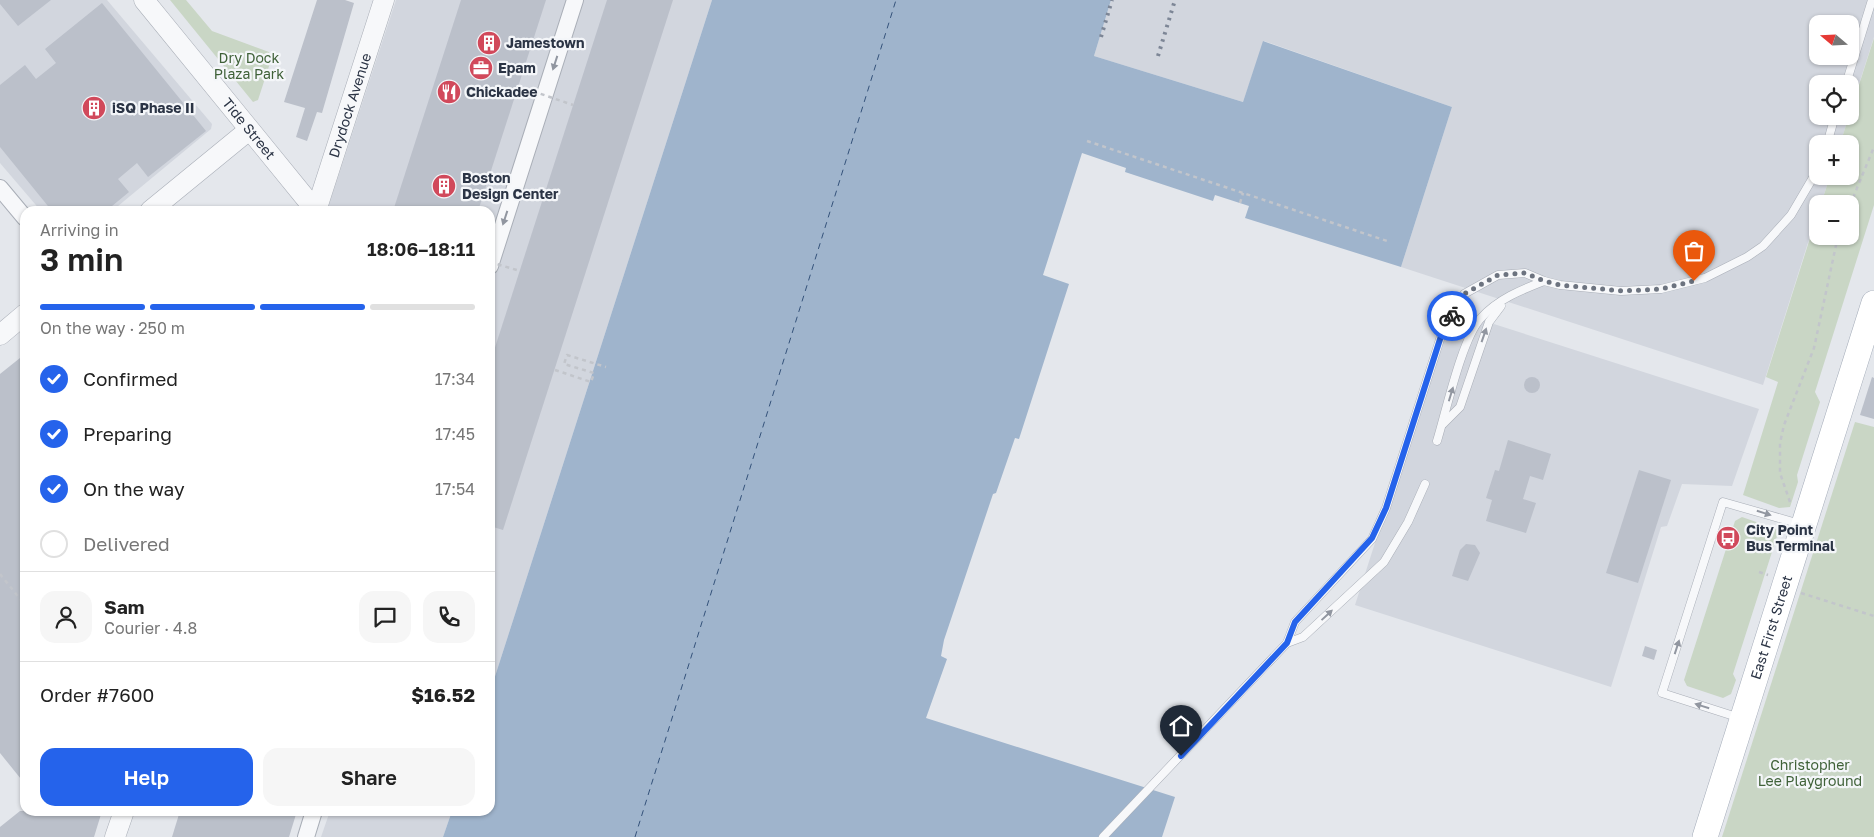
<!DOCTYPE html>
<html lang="en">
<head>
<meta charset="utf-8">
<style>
	body { margin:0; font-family:"Golos Text",sans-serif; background:#f6f6f6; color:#222; height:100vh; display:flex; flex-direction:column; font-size:19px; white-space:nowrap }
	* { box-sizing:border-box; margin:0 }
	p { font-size:16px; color:#767676 }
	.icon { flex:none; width:28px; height:28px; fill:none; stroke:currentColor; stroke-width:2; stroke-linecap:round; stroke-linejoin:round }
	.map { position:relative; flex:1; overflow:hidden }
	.side { position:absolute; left:20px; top:206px; width:475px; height:610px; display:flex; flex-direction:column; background:#fff; border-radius:15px; box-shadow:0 1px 4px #0004 }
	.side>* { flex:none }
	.needle { width:32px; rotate:289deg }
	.tools { position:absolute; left:1809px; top:15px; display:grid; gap:10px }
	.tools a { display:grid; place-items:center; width:50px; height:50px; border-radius:10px; background:#fff; box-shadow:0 1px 4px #0004; font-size:25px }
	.pin { position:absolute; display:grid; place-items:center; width:42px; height:42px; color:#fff; margin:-51px -21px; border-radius:50% 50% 50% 0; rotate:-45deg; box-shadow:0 0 5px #0007 }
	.pin .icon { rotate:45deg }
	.courier { position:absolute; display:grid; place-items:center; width:50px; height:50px; margin:-25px; border:4px solid #2563eb; border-radius:50%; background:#fff; color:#222; box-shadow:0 1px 6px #0007 }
	.overview em { font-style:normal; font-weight:600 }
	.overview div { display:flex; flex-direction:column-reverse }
	.overview { display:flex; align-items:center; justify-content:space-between; height:85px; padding:0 20px }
	h1 { font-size:32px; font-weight:600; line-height:38px }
	.bar { display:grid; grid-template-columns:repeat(4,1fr); gap:8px 5px; align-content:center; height:60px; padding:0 20px }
	.bar i { height:6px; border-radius:4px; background:#e0e0e0 }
	.bar .on { background:#2563eb }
	.bar p { grid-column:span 4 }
	.line { display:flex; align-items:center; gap:12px; padding:0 20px; border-top:1px solid #e0e0e0 }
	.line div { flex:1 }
	.round { display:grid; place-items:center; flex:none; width:52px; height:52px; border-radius:15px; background:#f6f6f6 }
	ol { padding:0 20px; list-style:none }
	li { display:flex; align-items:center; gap:15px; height:55px }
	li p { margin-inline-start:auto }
	li .icon { padding:5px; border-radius:50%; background:#2563eb; color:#fff; stroke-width:4 }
	li:last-child { color:#767676 }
	li i { width:28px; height:28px; border:2px solid #e0e0e0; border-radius:50% }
	.primary-button { display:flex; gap:10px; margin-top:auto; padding:10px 20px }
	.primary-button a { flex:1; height:58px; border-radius:15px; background:#2563eb; color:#fff; font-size:20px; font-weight:600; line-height:58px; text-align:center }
	.primary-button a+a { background:#f6f6f6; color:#222 }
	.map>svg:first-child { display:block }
	.built { fill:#d2d6de; fill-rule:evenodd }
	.green { fill:#c9d6c5 }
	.water { fill:#9fb4cc }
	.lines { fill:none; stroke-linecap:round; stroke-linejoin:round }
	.ferry { stroke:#34527a; stroke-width:1; stroke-dasharray:6 5; stroke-linecap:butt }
	.building { fill:#bbc0ca }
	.service-casing { stroke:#a9aeb7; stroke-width:9 }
	.minor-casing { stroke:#a9aeb7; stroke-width:18 }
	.tertiary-casing { stroke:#a9aeb7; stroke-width:21 }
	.primary-casing { stroke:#a3abb8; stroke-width:26 }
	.path { stroke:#c2c5cb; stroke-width:2.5; stroke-dasharray:4 4; stroke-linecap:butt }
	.service { stroke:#f7f8fa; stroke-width:8 }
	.minor { stroke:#f7f8fa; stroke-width:16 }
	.tertiary { stroke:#f7f8fa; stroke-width:20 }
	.primary { stroke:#fff; stroke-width:25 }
	.rail { stroke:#7d8696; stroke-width:4; stroke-dasharray:2.5 5; stroke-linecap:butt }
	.path-bridge { stroke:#c2c5cb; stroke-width:2.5; stroke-dasharray:4 4; stroke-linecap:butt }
	.oneway { fill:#9196a0 }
	.done { stroke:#6c737f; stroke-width:5; stroke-dasharray:0 9 }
	.route { stroke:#2563eb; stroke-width:6 }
	.labels { text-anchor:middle; stroke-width:4.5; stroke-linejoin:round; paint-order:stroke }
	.poi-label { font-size:14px; font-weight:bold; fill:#2b3445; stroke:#f4f6f9; text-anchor:start }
	.park-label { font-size:14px; fill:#3f6138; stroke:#f4f6f9 }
	.street-label { font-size:14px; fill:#2b3445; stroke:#f4f6f9 }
</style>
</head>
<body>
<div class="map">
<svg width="1874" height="837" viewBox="0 0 1874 837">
	<rect width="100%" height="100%" fill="#e4e7ec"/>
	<g class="built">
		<path d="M 0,0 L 107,0 L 212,124 L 211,129 L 112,211 L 41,211 L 0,163 Z"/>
		<path d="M 396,0 L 712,0 L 490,692 L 490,211 L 327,211 Z"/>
		<path d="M 1111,0 L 1874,0 L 1874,37 L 1850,112 L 1850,84 L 1818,84 L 1818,116 L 1849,116 L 1840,144 L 1818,144 L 1818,176 L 1830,176 L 1821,204 L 1818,204 L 1817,214 L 1763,385 L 1401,267 L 1452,107 L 1264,41 L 1243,102 L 1094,56 ZM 1818,24 L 1850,24 L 1850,56 L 1818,56 Z"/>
		<path d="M 1450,310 L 1759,409 L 1732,486 L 1682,484 L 1667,526 L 1661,527 L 1611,687 L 1355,605 Z"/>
		<path d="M 330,811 L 452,811 L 443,837 L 321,837 Z"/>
	</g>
	<g class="green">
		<path d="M 170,0 L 186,0 L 212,31 L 269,52 L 271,60 L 258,100 L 253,102 Z"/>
		<path d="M 1874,38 L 1874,205 L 1815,392 L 1820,402 L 1797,475 L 1798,482 L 1790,507 L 1779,508 L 1743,495 L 1778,382 L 1766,377 L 1817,216 L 1818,236 L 1850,236 L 1850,204 L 1821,204 L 1830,176 L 1850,176 L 1850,144 L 1840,144 Z"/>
		<path d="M 1855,422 L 1874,427 L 1874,837 L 1722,837 Z"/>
		<path d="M 1742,517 L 1779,530 L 1733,674 L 1736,680 L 1731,694 L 1723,698 L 1687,686 L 1684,680 L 1735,521 Z"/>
	</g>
	<path class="water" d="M 712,0 L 1111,0 L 1094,56 L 1243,102 L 1263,41 L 1452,107 L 1401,267 L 1245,218 L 1249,206 L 1215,195 L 1213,201 L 1125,172 L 1126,168 L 1082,153 L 1043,275 L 1069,284 L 1019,439 L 1015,438 L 996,493 L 993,494 L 944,640 L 941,656 L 947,659 L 926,718 L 1175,797 L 1162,837 L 443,837 L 452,811 L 490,811 L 490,692 Z"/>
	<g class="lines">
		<path class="ferry" d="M 635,837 L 896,0"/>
	</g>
	<g class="building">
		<path d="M 0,0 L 51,0 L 18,26 L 0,4 Z"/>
		<path d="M 317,0 L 345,0 L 354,3 L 322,113 L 317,112 L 307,141 L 296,137 L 305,108 L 284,102 Z"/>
		<path d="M 461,0 L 546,0 L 478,211 L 393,211 Z"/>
		<path d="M 607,0 L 673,0 L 503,530 L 490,526 L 490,363 Z"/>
		<path d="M 102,3 L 206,131 L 148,177 L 137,163 L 118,179 L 129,192 L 106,211 L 52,211 L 0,147 L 0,85 L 25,65 L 36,79 L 56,63 L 45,49 Z"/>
		<path d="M 25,354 L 25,784 L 0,753 L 0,374 Z"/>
		<path d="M 1872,377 L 1874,378 L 1874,419 L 1860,415 Z"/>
		<circle cx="1532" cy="385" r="8"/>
		<path d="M 1508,440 L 1551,454 L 1543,480 L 1530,476 L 1523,499 L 1536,503 L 1526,533 L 1486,521 L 1492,500 L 1486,498 L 1495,470 L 1499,471 Z"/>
		<path d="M 1639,470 L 1671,480 L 1638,583 L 1606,573 Z"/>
		<path d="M 1466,544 L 1475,545 L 1480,553 L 1468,581 L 1452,576 L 1460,550 Z"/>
		<path d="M 1645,646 L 1657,650 L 1654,660 L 1642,656 Z"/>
		<path d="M 20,811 L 102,811 L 94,837 L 0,837 L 0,827 Z"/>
		<path d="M 180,811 L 297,811 L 289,837 L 172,837 Z"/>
	</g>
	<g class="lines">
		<g class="service-casing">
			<g id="service">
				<path d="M 1846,84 L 1872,0"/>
				<path d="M 1827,144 L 1835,116"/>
				<path d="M 1443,424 L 1460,407 L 1489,322 L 1501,306"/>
				<path d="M 1437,441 C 1446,412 1462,338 1481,318 C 1498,299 1521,290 1544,281"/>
				<path d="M 1287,643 L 1303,637 L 1384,562 L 1408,522 L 1425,484"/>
				<path d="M 1740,718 L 1662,693 L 1723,502 L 1800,524"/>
				<path d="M 1103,837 L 1287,643 L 1295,622 L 1372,539 L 1386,508 L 1442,333 L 1464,294 L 1498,275 L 1525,273 L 1544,281 L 1560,285 L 1621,291 L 1661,289 L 1705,278 L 1747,257 L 1763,246 L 1791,215 L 1818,169"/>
			</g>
		</g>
		<g class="minor-casing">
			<g id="minor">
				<path d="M 0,188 L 25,218"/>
				<path d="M 490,266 L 575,0"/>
				<path d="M 306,837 L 314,811"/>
			</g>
		</g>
		<g class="tertiary-casing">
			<g id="tertiary">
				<path id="s1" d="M 144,0 L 316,211"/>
				<path d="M 150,211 L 249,130"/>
				<path id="s2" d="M 316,211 L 384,0"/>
				<path d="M 0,335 L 25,314"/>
				<path d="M 115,837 L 124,811"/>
			</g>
		</g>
		<g class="primary-casing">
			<g id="primary">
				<path id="s3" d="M 1705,837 L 1874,303"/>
			</g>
		</g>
		<g class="path">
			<path d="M 1087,141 L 1390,242"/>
			<path d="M 1240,203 L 1243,193"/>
			<path d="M 1850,205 L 1874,147"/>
			<path d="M 555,370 L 591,382 L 594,373 L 564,364 L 567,355 L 606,367"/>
			<path d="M 1790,502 L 1780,473 L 1780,443 L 1784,425 L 1814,348 L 1838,236"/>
			<path d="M 1759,572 L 1768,575"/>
			<path d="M 0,574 L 25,605"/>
			<path d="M 1801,593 L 1874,616"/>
		</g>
		<use href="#service" class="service"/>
		<use href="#minor" class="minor"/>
		<use href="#tertiary" class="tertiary"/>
		<use href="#primary" class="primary"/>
		<g class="rail">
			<path d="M 1101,37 L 1112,0"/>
			<path d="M 1158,56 L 1175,0"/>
		</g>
		<g class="path-bridge">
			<path d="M 518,86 L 573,105"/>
			<path d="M 490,262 L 520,271"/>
		</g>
	</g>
	<defs><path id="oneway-solid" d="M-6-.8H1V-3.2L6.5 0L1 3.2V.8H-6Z" transform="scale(1.25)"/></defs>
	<g class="oneway">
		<use href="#oneway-solid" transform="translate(555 63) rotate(108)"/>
		<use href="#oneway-solid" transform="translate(505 218) rotate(108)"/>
		<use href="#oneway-solid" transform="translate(1484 335) rotate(-71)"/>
		<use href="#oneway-solid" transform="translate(1451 394) rotate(-73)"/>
		<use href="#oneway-solid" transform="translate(1764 513) rotate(17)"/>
		<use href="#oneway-solid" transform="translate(1327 615) rotate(-43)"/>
		<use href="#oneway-solid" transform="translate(1677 647) rotate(-72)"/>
		<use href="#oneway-solid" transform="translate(1702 706) rotate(-163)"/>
	</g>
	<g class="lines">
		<path class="done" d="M 1452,316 L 1464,294 L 1498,275 L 1525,273 L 1544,281 L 1560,285 L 1622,291 L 1661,289 L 1694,281"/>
		<path class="route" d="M 1181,756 L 1287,643 L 1295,622 L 1372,538 L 1386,508 L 1442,333 L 1452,316"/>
	</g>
	<defs>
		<g id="building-disc" transform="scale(1.25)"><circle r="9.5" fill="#d1495b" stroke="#f4f6f9"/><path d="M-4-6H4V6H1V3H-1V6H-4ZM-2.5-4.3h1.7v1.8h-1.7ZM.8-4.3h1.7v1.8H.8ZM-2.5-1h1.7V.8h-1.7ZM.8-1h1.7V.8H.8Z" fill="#fff"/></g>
		<g id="office-disc" transform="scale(1.25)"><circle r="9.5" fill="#d1495b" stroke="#f4f6f9"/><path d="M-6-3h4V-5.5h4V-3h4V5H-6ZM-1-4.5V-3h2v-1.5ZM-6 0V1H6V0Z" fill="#fff"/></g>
		<g id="restaurant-disc" transform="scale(1.25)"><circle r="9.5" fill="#d1495b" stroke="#f4f6f9"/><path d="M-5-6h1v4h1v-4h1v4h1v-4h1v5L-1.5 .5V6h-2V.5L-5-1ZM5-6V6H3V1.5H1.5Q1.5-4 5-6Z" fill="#fff"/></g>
		<g id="bus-disc" transform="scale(1.25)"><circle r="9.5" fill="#d1495b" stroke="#f4f6f9"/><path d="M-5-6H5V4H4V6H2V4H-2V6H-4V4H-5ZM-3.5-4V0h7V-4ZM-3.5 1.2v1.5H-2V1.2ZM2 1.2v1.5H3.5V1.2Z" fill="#fff"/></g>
	</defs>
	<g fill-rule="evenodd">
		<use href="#building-disc" x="489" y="43"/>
		<use href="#office-disc" x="481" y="68"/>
		<use href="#restaurant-disc" x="449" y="92"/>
		<use href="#building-disc" x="94" y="108"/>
		<use href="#building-disc" x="444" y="186"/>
		<use href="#bus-disc" x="1728" y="538"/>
	</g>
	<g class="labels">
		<g class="poi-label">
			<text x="506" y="48">Jamestown</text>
			<text x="498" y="73">Epam</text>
			<text x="466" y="97">Chickadee</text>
			<text x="112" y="113">iSQ Phase II</text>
			<text x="462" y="183">Boston<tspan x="462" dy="16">Design Center</tspan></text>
			<text x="1746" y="535">City Point<tspan x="1746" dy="16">Bus Terminal</tspan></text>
		</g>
		<g class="park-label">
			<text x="249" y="63">Dry Dock<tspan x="249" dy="16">Plaza Park</tspan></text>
			<text x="1810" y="770">Christopher<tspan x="1810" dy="16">Lee Playground</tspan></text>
		</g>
		<g class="street-label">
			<text dy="5" stroke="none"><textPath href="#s2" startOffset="111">Drydock Avenue</textPath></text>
			<text dy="5" stroke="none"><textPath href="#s1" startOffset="166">Tide Street</textPath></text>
			<text dy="5" stroke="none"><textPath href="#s3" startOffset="220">East First Street</textPath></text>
		</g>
	</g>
</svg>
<div class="tools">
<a><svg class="needle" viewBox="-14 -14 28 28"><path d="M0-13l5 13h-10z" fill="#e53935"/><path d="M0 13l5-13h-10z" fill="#767676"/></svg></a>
<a><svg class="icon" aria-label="locate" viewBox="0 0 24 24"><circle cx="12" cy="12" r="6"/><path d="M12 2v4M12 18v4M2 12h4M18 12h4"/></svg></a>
<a>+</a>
<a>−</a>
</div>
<div class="pin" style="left:1694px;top:281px;background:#ea580c"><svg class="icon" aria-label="bag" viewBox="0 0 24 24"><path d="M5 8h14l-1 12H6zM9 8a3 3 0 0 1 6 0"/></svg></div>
<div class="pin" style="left:1181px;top:756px;background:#1f2937"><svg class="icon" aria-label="home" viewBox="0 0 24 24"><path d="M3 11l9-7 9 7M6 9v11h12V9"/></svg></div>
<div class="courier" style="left:1452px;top:316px"><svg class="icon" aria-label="bike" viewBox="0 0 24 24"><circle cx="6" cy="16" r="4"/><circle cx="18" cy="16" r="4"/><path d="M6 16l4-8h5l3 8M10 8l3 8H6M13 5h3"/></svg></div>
<section class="side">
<div class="overview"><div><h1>3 min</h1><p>Arriving in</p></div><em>18:06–18:11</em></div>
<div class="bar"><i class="on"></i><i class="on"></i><i class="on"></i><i></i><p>On the way · 250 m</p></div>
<ol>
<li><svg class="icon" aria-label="check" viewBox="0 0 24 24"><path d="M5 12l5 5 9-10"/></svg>Confirmed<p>17:34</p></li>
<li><svg class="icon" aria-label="check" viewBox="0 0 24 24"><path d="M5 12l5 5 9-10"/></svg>Preparing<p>17:45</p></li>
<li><svg class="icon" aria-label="check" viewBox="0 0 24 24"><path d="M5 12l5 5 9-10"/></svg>On the way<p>17:54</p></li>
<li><i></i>Delivered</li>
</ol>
<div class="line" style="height:90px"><a class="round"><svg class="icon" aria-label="person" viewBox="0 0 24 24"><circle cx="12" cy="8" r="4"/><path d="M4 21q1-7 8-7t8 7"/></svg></a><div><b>Sam</b><p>Courier · 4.8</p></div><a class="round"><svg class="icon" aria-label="chat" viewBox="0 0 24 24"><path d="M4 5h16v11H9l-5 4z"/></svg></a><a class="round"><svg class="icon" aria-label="phone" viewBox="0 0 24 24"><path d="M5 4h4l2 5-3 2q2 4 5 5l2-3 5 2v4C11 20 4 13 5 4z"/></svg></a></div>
<div class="line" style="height:65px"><div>Order #7600</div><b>$16.52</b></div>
<div class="primary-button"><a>Help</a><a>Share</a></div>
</section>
</div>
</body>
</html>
